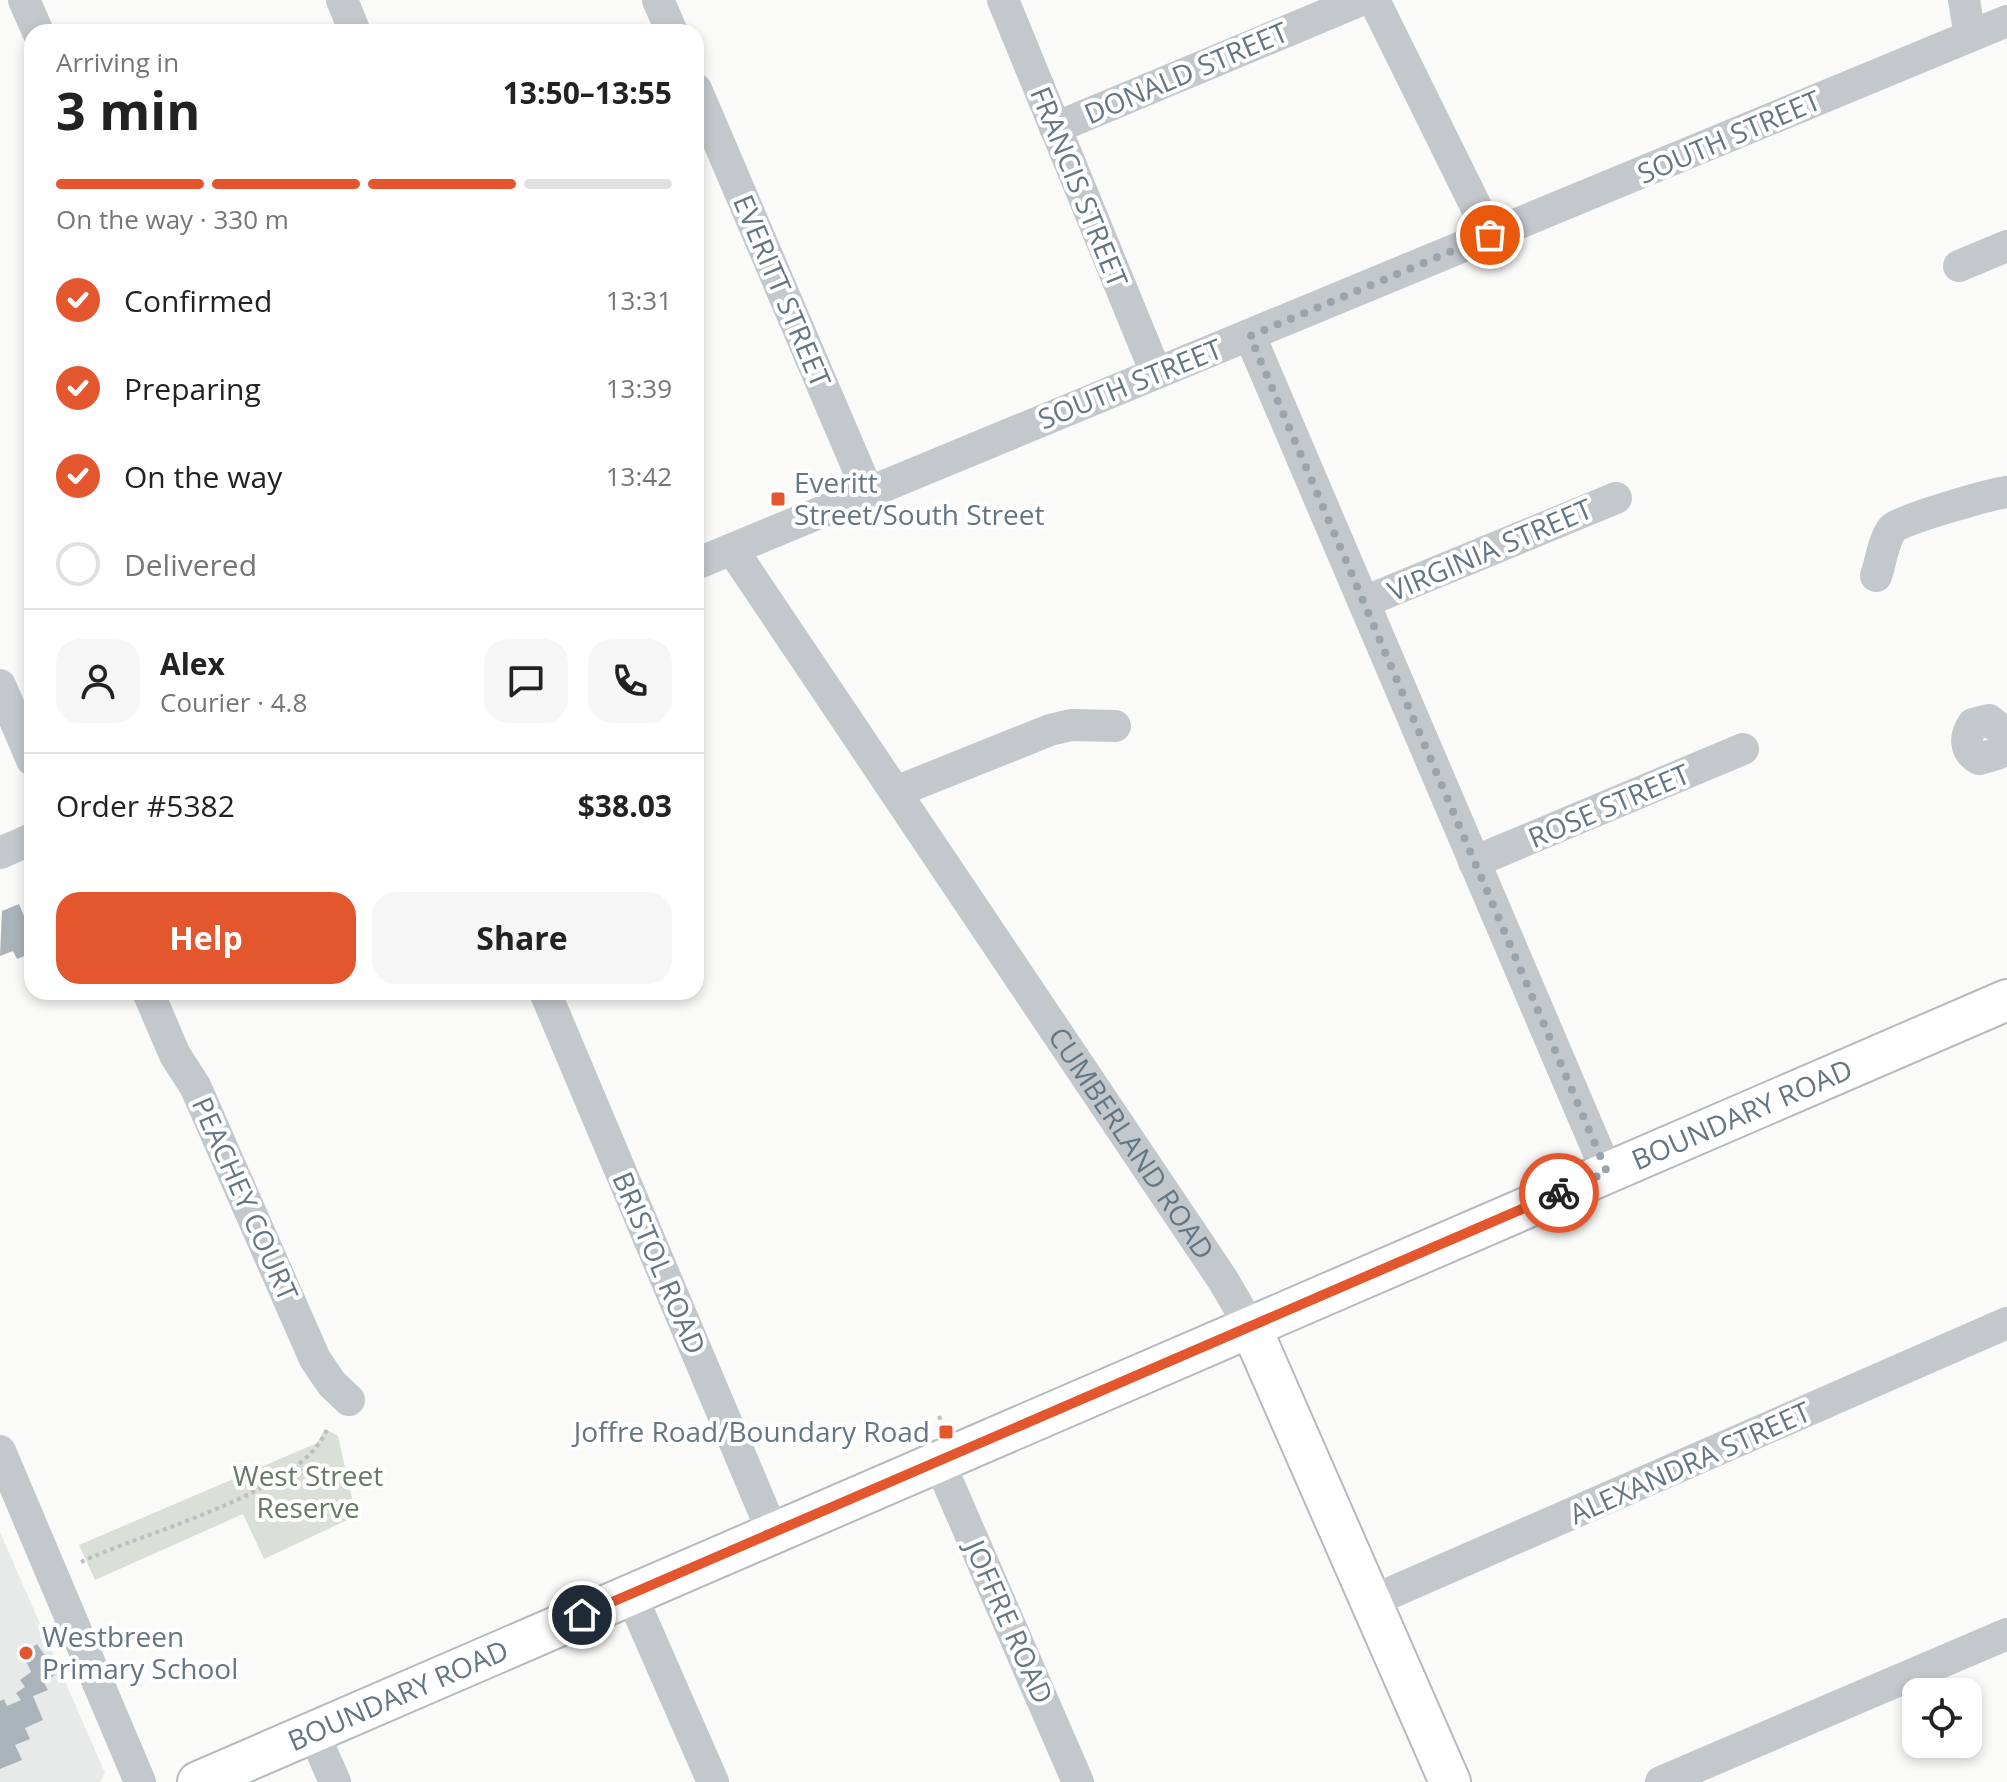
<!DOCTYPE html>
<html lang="en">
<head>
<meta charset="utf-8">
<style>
	body { margin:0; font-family:"Open Sans",sans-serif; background:#f6f6f6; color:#222; height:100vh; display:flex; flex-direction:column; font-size:30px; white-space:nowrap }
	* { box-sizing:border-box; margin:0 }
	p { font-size:26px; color:#767676 }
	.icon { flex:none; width:44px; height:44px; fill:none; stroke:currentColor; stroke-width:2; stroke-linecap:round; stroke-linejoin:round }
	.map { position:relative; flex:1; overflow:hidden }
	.side { position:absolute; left:24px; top:24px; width:680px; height:976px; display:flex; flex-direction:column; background:#fff; border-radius:24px; box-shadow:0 4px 12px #0003 }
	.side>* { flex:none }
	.buttons { position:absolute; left:1902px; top:1678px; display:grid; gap:16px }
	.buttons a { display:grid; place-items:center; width:80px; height:80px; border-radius:16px; background:#fff; box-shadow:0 4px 12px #0003; font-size:40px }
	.pin { position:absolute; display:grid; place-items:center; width:68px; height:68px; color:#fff; margin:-34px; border:4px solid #fff; border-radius:50%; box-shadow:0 2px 8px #0007 }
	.courier { position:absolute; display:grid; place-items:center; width:80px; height:80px; margin:-40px; border:6px solid #e4572e; border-radius:50%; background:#fff; color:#222; box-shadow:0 2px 10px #0007 }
	.head em { font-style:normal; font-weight:700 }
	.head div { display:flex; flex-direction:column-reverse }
	.head { display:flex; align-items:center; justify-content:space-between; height:136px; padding:0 32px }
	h1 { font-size:52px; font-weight:700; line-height:60px }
	.bar { display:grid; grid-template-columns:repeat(4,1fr); gap:12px 8px; align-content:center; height:96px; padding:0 32px }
	.bar i { height:10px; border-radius:6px; background:#e0e0e0 }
	.bar .active { background:#e4572e }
	.bar p { grid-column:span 4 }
	.line { display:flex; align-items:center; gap:20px; padding:0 32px; border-top:2px solid #e0e0e0 }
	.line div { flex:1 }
	.round { display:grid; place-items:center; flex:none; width:84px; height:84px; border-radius:24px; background:#f6f6f6 }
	ol { padding:0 32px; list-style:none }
	li { display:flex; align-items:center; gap:24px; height:88px }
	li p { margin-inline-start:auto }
	li .icon { padding:8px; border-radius:50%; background:#e4572e; color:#fff; stroke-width:4 }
	li:last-child { color:#767676 }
	li i { width:44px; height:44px; border:4px solid #e0e0e0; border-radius:50% }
	.cta { display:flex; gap:16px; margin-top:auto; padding:16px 32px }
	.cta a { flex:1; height:92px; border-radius:24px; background:#e4572e; color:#fff; font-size:32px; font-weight:700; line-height:92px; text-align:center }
	.cta a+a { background:#f6f6f6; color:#222 }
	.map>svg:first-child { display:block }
	.built { fill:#e8e9e9 }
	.green { fill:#dadfd7 }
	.building { fill:#aab3b9 }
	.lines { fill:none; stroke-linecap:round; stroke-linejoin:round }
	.major-casing { stroke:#b5babe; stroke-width:44 }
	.path { stroke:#bbbfc2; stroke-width:4; stroke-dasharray:4 4; stroke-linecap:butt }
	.minor { stroke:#c3c8cc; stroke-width:32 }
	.major { stroke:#fff; stroke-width:40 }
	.done { stroke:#99a4ac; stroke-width:8; stroke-dasharray:0 14.4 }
	.route { stroke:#e4572e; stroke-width:10 }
	.poi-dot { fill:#e4572e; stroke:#fff; stroke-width:3 }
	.labels { text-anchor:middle; stroke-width:8; stroke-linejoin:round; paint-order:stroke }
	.street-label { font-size:28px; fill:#657683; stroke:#fff }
	.poi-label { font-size:28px; fill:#657683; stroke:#fff; text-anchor:start }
	.park-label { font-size:28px; fill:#687a64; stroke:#fff }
</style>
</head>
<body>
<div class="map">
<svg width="2007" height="1782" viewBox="0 0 2007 1782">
	<rect width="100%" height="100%" fill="#fafaf8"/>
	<path class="built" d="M 0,1532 L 105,1773 L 100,1782 L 0,1782 Z"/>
	<path class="green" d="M 325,1429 L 338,1436 L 356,1516 L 264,1559 L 243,1514 L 95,1580 L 79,1545 L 317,1443 Z"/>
	<g class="building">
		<path d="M 19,904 L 32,935 L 32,953 L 17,959 L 13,951 L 0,956 L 2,911 Z"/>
		<path d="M 37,1644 L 57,1673 L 44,1683 L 48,1690 L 33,1696 L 43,1720 L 25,1728 L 30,1739 L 15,1745 L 22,1760 L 0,1769 L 0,1701 L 4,1699 L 7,1706 L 21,1700 L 16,1693 L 25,1687 L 20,1680 L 31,1672 L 23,1654 Z"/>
	</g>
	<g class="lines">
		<g class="major-casing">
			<g id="major">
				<path d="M 1251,1328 L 1450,1782"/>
				<path id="s2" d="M 198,1782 L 2007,1000"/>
			</g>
		</g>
		<g class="path">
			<path d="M 939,1416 L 944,1428"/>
			<path d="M 81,1562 C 141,1533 304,1492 327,1429"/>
		</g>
		<g class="minor">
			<path d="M 24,0 L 38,32"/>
			<path d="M 342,0 L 355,32"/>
			<path d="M 658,0 L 672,32"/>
			<path d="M 1003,0 L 1156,373"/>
			<path d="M 1374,0 L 1490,235"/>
			<path d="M 1964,0 L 1970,36"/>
			<path d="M 696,89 L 868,492"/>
			<path d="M 1055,128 L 1361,0"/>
			<path d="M 1959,266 L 2007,246"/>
			<path d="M 1250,336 L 1607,1172"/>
			<path id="s1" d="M 732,549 L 1223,1280 L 1251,1328"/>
			<path d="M 696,564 L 2007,21"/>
			<path d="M 1876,576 C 1881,562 1883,540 1893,528 C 1900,520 1991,494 2007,492"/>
			<path d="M 1364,602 L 1616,498"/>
			<path d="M 0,685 L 32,760"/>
			<path d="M 2007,735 L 1989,720 L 1973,724 C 1964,737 1965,751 1979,759 L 1997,754 L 2007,743"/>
			<path d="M 898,791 L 1050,730 L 1071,725 L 1115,726"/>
			<path d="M 0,853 L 32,839"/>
			<path d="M 1474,862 L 1743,749"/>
			<path d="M 148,992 L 175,1055 L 195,1086 L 315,1359 L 332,1384 L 349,1400"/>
			<path d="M 545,992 L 773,1533"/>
			<path d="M 0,1451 L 140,1782"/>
			<path d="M 939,1462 L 1078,1782"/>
			<path d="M 631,1595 L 713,1782"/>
			<path d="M 1372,1601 L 2007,1323"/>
			<path d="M 313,1732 L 335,1782"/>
			<path d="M 1661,1782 L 2007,1634"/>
		</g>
		<use href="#major" class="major"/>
	</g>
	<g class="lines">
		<path class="done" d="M 1490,235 L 1250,336 L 1607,1172 L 1559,1193"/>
		<path class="route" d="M 582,1615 L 1559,1193"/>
	</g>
	<g class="poi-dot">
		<rect x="770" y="491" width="16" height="16" rx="4"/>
		<rect x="938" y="1424" width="16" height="16" rx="4"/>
		<circle cx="26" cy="1653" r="8"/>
	</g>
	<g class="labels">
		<g class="street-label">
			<text transform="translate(1186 73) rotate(-23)" y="10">DONALD STREET</text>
			<text transform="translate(1729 137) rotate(-23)" y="10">SOUTH STREET</text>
			<text transform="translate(1079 187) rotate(68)" y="10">FRANCIS STREET</text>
			<text transform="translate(782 291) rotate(67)" y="10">EVERITT STREET</text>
			<text transform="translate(1130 384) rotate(-22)" y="10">SOUTH STREET</text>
			<text transform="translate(1490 550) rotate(-23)" y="10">VIRGINIA STREET</text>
			<text transform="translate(1609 806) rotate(-23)" y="10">ROSE STREET</text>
			<text dy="10" stroke="none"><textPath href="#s2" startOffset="1682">BOUNDARY ROAD</textPath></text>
			<text dy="10" stroke="none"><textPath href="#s1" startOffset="716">CUMBERLAND ROAD</textPath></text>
			<text transform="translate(245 1199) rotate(66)" y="10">PEACHEY COURT</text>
			<text transform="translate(659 1263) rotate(67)" y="10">BRISTOL ROAD</text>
			<text transform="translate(1690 1463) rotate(-24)" y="10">ALEXANDRA STREET</text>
			<text transform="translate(1009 1622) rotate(66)" y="10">JOFFRE ROAD</text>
			<text dy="10" stroke="none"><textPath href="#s2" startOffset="218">BOUNDARY ROAD</textPath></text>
		</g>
		<g class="poi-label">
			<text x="794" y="493">Everitt<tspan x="794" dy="32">Street/South Street</tspan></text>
			<text x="930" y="1442" text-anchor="end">Joffre Road/Boundary Road</text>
			<text x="42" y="1647">Westbreen<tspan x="42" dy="32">Primary School</tspan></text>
		</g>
		<g class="park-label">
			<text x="308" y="1486">West Street<tspan x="308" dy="32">Reserve</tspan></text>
		</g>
	</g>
</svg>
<div class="buttons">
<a><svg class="icon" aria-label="locate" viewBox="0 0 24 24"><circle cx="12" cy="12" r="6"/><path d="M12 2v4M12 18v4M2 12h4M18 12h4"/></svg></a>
</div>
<div class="pin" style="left:1490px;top:235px;background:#ea580c"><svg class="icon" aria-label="bag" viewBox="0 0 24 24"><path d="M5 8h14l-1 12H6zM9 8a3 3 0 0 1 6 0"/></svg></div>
<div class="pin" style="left:582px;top:1615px;background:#1f2937"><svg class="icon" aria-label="home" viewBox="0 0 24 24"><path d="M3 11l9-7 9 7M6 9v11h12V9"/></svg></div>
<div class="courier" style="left:1559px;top:1193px"><svg class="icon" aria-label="bike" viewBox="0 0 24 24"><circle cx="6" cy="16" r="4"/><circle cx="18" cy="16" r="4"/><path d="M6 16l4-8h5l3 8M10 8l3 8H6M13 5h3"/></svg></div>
<section class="side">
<div class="head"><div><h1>3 min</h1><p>Arriving in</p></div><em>13:50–13:55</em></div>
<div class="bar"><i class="active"></i><i class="active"></i><i class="active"></i><i></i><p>On the way · 330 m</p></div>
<ol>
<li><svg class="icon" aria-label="check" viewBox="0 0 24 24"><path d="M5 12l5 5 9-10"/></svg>Confirmed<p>13:31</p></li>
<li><svg class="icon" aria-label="check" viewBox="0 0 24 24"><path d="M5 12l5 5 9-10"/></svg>Preparing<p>13:39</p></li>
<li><svg class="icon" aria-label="check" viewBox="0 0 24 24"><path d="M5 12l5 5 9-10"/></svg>On the way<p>13:42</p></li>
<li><i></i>Delivered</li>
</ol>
<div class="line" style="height:144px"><a class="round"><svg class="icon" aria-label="person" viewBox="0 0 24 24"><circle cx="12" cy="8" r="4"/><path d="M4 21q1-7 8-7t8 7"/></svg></a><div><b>Alex</b><p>Courier · 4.8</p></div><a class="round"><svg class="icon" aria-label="chat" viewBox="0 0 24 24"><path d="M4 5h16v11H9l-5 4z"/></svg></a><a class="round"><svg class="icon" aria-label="phone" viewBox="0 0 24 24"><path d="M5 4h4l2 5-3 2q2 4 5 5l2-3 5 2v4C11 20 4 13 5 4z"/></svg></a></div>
<div class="line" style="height:104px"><div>Order #5382</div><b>$38.03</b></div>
<div class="cta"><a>Help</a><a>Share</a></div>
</section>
</div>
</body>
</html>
